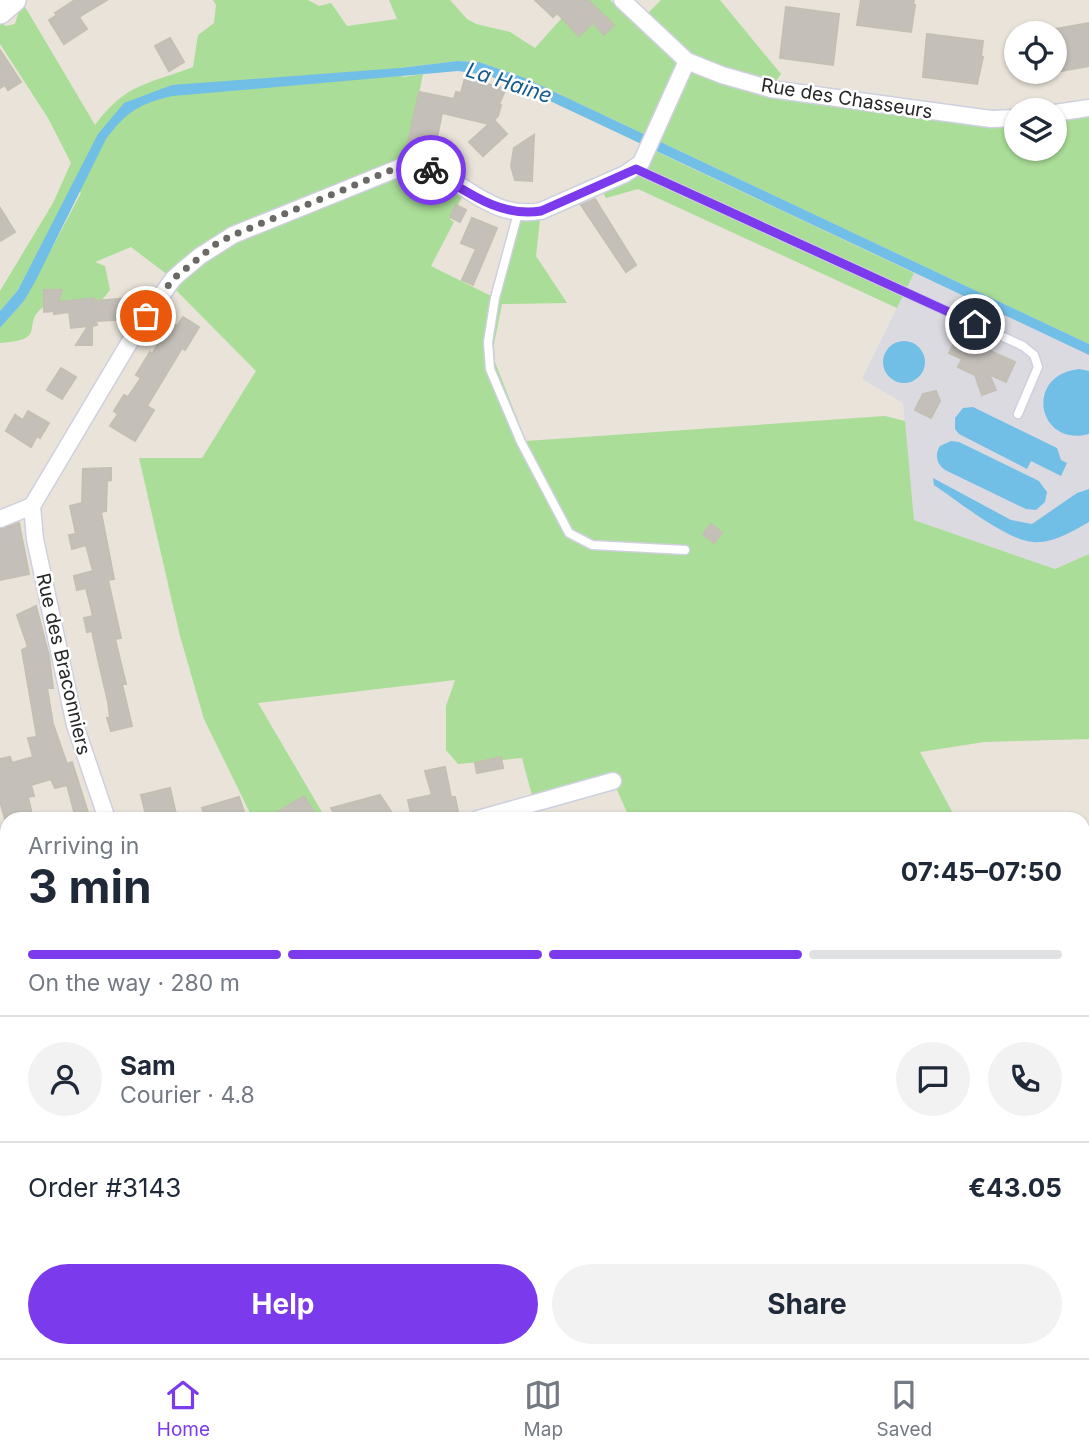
<!DOCTYPE html>
<html lang="en">
<head>
<meta charset="utf-8">
<style>
	body { margin:0; font-family:Inter,sans-serif; background:#f2f2f3; color:#1f2937; height:100vh; display:flex; flex-direction:column; font-size:26px; white-space:nowrap }
	* { box-sizing:border-box; margin:0 }
	p { font-size:23px; color:#747a83 }
	.icon { flex:none; width:38px; height:38px; fill:none; stroke:currentColor; stroke-width:2; stroke-linecap:round; stroke-linejoin:round }
	.map { position:relative; flex:1; overflow:hidden }
	.sheet { position:absolute; left:0px; top:812px; width:1090px; height:546px; display:flex; flex-direction:column; background:#fff; border-radius:21px 21px 0 0; box-shadow:0 2px 5px #0004 }
	.sheet>* { flex:none }
	.buttons { position:absolute; left:1004px; top:21px; display:grid; gap:14px }
	.buttons a { display:grid; place-items:center; width:63px; height:63px; border-radius:50%; background:#fff; box-shadow:0 2px 5px #0004; font-size:35px }
	.pin { position:absolute; display:grid; place-items:center; width:60px; height:60px; color:#fff; margin:-30px; border:4px solid #fff; border-radius:50%; box-shadow:0 2px 7px #0007 }
	.courier { position:absolute; display:grid; place-items:center; width:70px; height:70px; margin:-35px; border:5px solid #7c3aed; border-radius:50%; background:#fff; color:#222; box-shadow:0 2px 9px #0007 }
	.overview em { font-style:normal; font-weight:700 }
	.overview div { display:flex; flex-direction:column-reverse }
	.overview { display:flex; align-items:center; justify-content:space-between; height:119px; padding:0 28px }
	h1 { font-size:46px; font-weight:700; line-height:52px }
	.bar { display:grid; grid-template-columns:repeat(4,1fr); gap:10px 7px; align-content:center; height:84px; padding:0 28px }
	.bar i { height:9px; border-radius:5px; background:#e0e1e3 }
	.bar .on { background:#7c3aed }
	.bar p { grid-column:span 4 }
	.line { display:flex; align-items:center; gap:18px; padding:0 28px; border-top:2px solid #e0e1e3 }
	.line div { flex:1 }
	.round { display:grid; place-items:center; flex:none; width:74px; height:74px; border-radius:37px; background:#f2f2f3 }
	.button { display:flex; gap:14px; margin-top:auto; padding:14px 28px }
	.button a { flex:1; height:80px; border-radius:42px; background:#7c3aed; color:#fff; font-size:28px; font-weight:700; line-height:80px; text-align:center }
	.button a+a { background:#f2f2f3; color:#1f2937 }
	.tabs { display:flex; justify-content:space-around; align-items:center; height:98px; border-top:2px solid #e0e1e3; background:#fff; font-size:19px; color:#747a83 }
	.tabs a { display:grid; justify-items:center; gap:4px }
	.tabs .on { color:#7c3aed }
	.map>svg:first-child { display:block }
	.industrial { fill:#dcdae1 }
	.green { fill:#aadd98 }
	.water { fill:#71bee6 }
	.building { fill:#c4c0b9; stroke:#c4bfb3; stroke-width:2 }
	.lines { fill:none; stroke-linecap:round; stroke-linejoin:round }
	.lane-casing { stroke:#ced0df; stroke-width:11 }
	.street-casing { stroke:#ced0df; stroke-width:19 }
	.secondary-casing { stroke:#ced0df; stroke-width:26 }
	.lane { stroke:#fff; stroke-width:8 }
	.street { stroke:#fff; stroke-width:16 }
	.secondary { stroke:#fff; stroke-width:23 }
	.done { stroke:#6b6965; stroke-width:7; stroke-dasharray:0 12.6 }
	.route { stroke:#7c3aed; stroke-width:9 }
	.labels { text-anchor:middle; stroke-width:5; stroke-linejoin:round; paint-order:stroke }
	.street-label { font-size:19px; fill:#272727; stroke:#fff }
	.water-label { font-size:21px; font-style:italic; fill:#155b8d; stroke:#fff }
</style>
</head>
<body>
<div class="map">
<svg width="1089" height="1358" viewBox="0 0 1089 1358">
	<rect width="100%" height="100%" fill="#e9e3d9"/>
	<path class="industrial" d="M 914,273 L 1089,355 L 1089,554 L 1055,569 L 914,520 L 903,403 L 862,379 Z"/>
	<g class="green">
		<path d="M 21,0 L 95,125 C 125,84 148,84 193,67 L 198,35 L 214,23 L 216,5 L 213,0 L 308,0 L 319,6 L 331,3 L 347,26 L 397,19 L 389,0 L 450,0 L 467,19 L 476,24 L 510,32 L 535,48 L 578,0 L 610,0 L 669,56 L 686,61 L 682,44 L 665,32 L 648,13 L 661,0 L 720,0 L 781,74 L 771,88 L 1017,118 L 1017,149 L 1055,149 L 1055,113 L 1089,108 L 1089,344 L 525,78 L 479,62 L 457,61 L 400,68 L 403,77 L 423,74 L 404,166 L 466,190 L 450,219 L 454,222 L 431,266 L 495,298 L 518,213 L 541,211 L 536,256 L 567,303 L 502,304 L 494,344 L 495,362 L 526,441 L 885,416 L 905,421 L 914,520 L 1055,569 L 1089,554 L 1089,739 L 984,742 L 920,752 L 956,819 L 630,819 L 613,781 L 534,803 L 522,758 L 458,764 L 446,750 L 446,706 L 455,680 L 258,703 L 326,819 L 253,819 L 204,719 L 180,636 L 139,458 L 202,458 L 256,371 L 170,284 L 173,279 L 131,247 L 95,262 L 105,266 L 110,290 L 102,300 L 42,308 C 21,325 49,340 0,343 L 0,328 L 24,301 L 81,193 L 73,185 L 18,290 L 0,311 L 0,291 L 53,203 L 71,163 L 48,118 L 0,44 L 0,22 L 6,26 L 15,24 L 18,14 L 10,4 Z"/>
		<path d="M 649,148 L 914,273 L 897,308 L 638,189 L 606,198 L 599,185 Z"/>
		<path d="M 1089,1054 L 1089,1358 L 682,1358 L 689,1351 L 1083,1351 L 1083,1064 Z"/>
		<path d="M 0,1236 L 7,1245 L 7,1351 L 496,1351 L 501,1358 L 0,1358 Z"/>
	</g>
	<g class="water">
		<path d="M 457,61 L 479,62 L 525,78 L 1089,344 L 1089,355 L 531,92 L 487,75 L 458,71 L 173,96 C 140,103 126,112 106,139 L 36,280 L 24,301 L 0,328 L 0,311 L 18,290 L 98,134 L 124,103 L 172,85 L 400,68 Z"/>
		<circle cx="904" cy="362" r="21"/>
		<path d="M 1079,369 L 1089,371 L 1089,434 C 1038,448 1023,375 1079,369 Z"/>
		<path d="M 973,407 L 1057,448 L 1061,460 L 1067,463 L 1061,476 L 1031,461 L 1027,469 L 959,434 L 955,429 L 955,418 L 963,408 Z"/>
		<path d="M 951,441 L 959,442 L 1039,481 L 1047,492 L 1045,502 L 1036,510 L 1026,509 L 945,470 C 937,464 934,455 940,446 Z"/>
		<path d="M 933,478 L 1011,520 L 1032,524 L 1077,493 L 1089,489 L 1089,522 C 1073,531 1052,544 1033,542 C 1006,540 958,501 934,485 Z"/>
	</g>
	<g class="building">
		<path d="M 75,0 L 107,0 L 79,17 L 87,29 L 64,44 L 49,20 L 57,15 L 55,13 Z"/>
		<path d="M 535,0 L 588,0 L 614,25 L 604,35 L 593,23 L 579,36 L 557,13 L 553,17 Z"/>
		<path d="M 861,0 L 914,0 L 913,5 L 915,5 L 911,32 L 857,25 Z"/>
		<path d="M 786,7 L 839,14 L 833,65 L 780,58 Z"/>
		<path d="M 1089,23 L 1089,66 L 1055,72 L 1055,29 Z"/>
		<path d="M 927,34 L 983,41 L 981,56 L 983,57 L 977,84 L 923,77 Z"/>
		<path d="M 170,38 L 184,62 L 169,71 L 155,46 Z"/>
		<path d="M 0,50 L 21,82 L 8,90 L 5,85 L 0,88 Z"/>
		<path d="M 465,78 L 506,89 L 499,104 L 501,105 L 498,116 L 494,120 L 507,134 L 483,156 L 469,142 L 489,124 L 442,113 L 433,158 L 406,153 L 419,92 L 454,99 L 456,92 L 461,93 Z"/>
		<path d="M 534,135 L 532,181 L 515,180 L 511,166 L 514,148 Z"/>
		<path d="M 595,199 L 636,265 L 626,272 L 581,205 Z"/>
		<path d="M 456,205 L 466,210 L 460,222 L 450,217 Z"/>
		<path d="M 0,208 L 15,232 L 0,241 Z"/>
		<path d="M 472,218 L 497,228 L 473,285 L 462,280 L 476,249 L 461,243 Z"/>
		<path d="M 44,290 L 62,290 L 58,302 L 94,298 L 94,301 L 129,298 L 131,319 L 96,321 L 97,325 L 92,326 L 92,345 L 76,345 L 88,326 L 71,328 L 69,312 L 54,314 L 54,311 L 44,312 Z"/>
		<path d="M 183,317 L 199,327 L 185,350 L 182,348 L 147,406 L 154,410 L 135,441 L 110,426 L 118,414 L 114,411 L 124,395 L 128,397 L 141,378 L 136,375 L 150,352 L 152,354 L 171,323 L 177,326 Z"/>
		<path d="M 955,342 L 967,349 L 970,342 L 1015,362 L 1006,382 L 989,374 L 996,390 L 982,395 L 975,375 L 958,367 L 962,359 L 949,353 Z"/>
		<path d="M 61,368 L 76,377 L 62,399 L 47,390 Z"/>
		<path d="M 936,391 L 940,401 L 931,418 L 915,410 L 923,394 Z"/>
		<path d="M 28,411 L 49,423 L 40,438 L 37,436 L 31,447 L 6,431 L 15,415 L 23,420 Z"/>
		<path d="M 111,468 L 111,480 L 107,481 L 106,511 L 101,512 L 114,579 L 108,580 L 121,638 L 115,639 L 126,684 L 122,684 L 132,726 L 111,731 L 107,718 L 110,718 L 108,702 L 98,659 L 92,631 L 87,632 L 84,618 L 93,616 L 86,588 L 77,590 L 74,576 L 93,571 L 86,545 L 72,549 L 69,535 L 76,534 L 70,506 L 82,503 L 83,469 Z"/>
		<path d="M 19,523 L 29,574 L 0,580 L 0,529 Z"/>
		<path d="M 711,524 L 722,533 L 714,543 L 703,534 Z"/>
		<path d="M 36,606 L 49,656 L 53,688 L 47,688 L 53,724 L 67,764 L 72,762 L 90,819 L 76,819 L 67,785 L 55,788 L 51,779 L 31,785 L 34,796 L 28,797 L 33,819 L 5,819 L 0,801 L 0,759 L 10,757 L 12,763 L 33,757 L 28,738 L 37,737 L 22,650 L 28,647 L 17,615 Z"/>
		<path d="M 501,757 L 503,768 L 477,773 L 475,763 Z"/>
		<path d="M 445,767 L 451,797 L 455,797 L 458,812 L 425,819 L 412,819 L 408,800 L 432,795 L 425,771 Z"/>
		<path d="M 170,788 L 176,814 L 147,819 L 141,795 Z"/>
		<path d="M 380,795 L 392,813 L 378,817 L 379,819 L 338,819 L 331,808 Z"/>
		<path d="M 304,796 L 318,819 L 266,819 Z"/>
		<path d="M 239,797 L 244,812 L 230,819 L 206,819 L 202,808 Z"/>
	</g>
	<g class="lines">
		<g class="lane-casing">
			<g id="lane">
				<path d="M 636,169 L 1023,346 L 1034,355 L 1038,367 L 1018,414"/>
				<path d="M 518,213 L 495,298 L 488,342 L 490,369 L 521,442 L 569,533 L 592,545 L 685,550"/>
			</g>
		</g>
		<g class="street-casing">
			<g id="street">
				<path d="M 622,0 L 687,61 L 722,75 L 771,89 L 991,119 L 1017,118"/>
				<path d="M 1055,113 L 1089,108"/>
				<path d="M 32,506 L 135,333 L 173,279 L 182,271 L 200,256 L 233,235 L 404,166 C 455,163 481,222 541,211 L 625,174 L 641,163 L 687,61"/>
				<path d="M 32,506 L 35,539 L 75,725 L 107,819"/>
				<path d="M 0,519 L 32,506"/>
				<path d="M 478,819 L 613,781"/>
				<path d="M 0,888 L 7,886"/>
				<path d="M 1083,1159 L 1089,1160"/>
			</g>
		</g>
		<g class="secondary-casing">
			<path id="secondary" d="M 0,12 L 14,0"/>
		</g>
		<use href="#lane" class="lane"/>
		<use href="#street" class="street"/>
		<use href="#secondary" class="secondary"/>
	</g>
	<g class="lines">
		<path class="done" d="M 146,316 L 173,279 L 216,244 L 233,235 L 394,169 L 412,166 L 431,170"/>
		<path class="route" d="M 431,170 C 465,190 499,218 541,211 L 636,169 L 975,324"/>
	</g>
	<g class="labels">
		<g class="street-label">
			<text transform="translate(847 98) rotate(9)" y="7">Rue des Chasseurs</text>
			<text transform="translate(64 664) rotate(77)" y="7">Rue des Braconniers</text>
		</g>
		<g class="water-label">
			<text transform="translate(509 83) rotate(18)" y="7">La Haine</text>
		</g>
	</g>
</svg>
<div class="buttons">
<a><svg class="icon" aria-label="locate" viewBox="0 0 24 24"><circle cx="12" cy="12" r="6"/><path d="M12 2v4M12 18v4M2 12h4M18 12h4"/></svg></a>
<a><svg class="icon" aria-label="layers" viewBox="0 0 24 24"><path d="M12 4l9 5-9 5-9-5zM3 14l9 5 9-5"/></svg></a>
</div>
<div class="pin" style="left:146px;top:316px;background:#ea580c"><svg class="icon" aria-label="bag" viewBox="0 0 24 24"><path d="M5 8h14l-1 12H6zM9 8a3 3 0 0 1 6 0"/></svg></div>
<div class="pin" style="left:975px;top:324px;background:#1f2937"><svg class="icon" aria-label="home" viewBox="0 0 24 24"><path d="M3 11l9-7 9 7M6 9v11h12V9"/></svg></div>
<div class="courier" style="left:431px;top:170px"><svg class="icon" aria-label="bike" viewBox="0 0 24 24"><circle cx="6" cy="16" r="4"/><circle cx="18" cy="16" r="4"/><path d="M6 16l4-8h5l3 8M10 8l3 8H6M13 5h3"/></svg></div>
<section class="sheet">
<div class="overview"><div><h1>3 min</h1><p>Arriving in</p></div><em>07:45–07:50</em></div>
<div class="bar"><i class="on"></i><i class="on"></i><i class="on"></i><i></i><p>On the way · 280 m</p></div>
<div class="line" style="height:126px"><a class="round"><svg class="icon" aria-label="person" viewBox="0 0 24 24"><circle cx="12" cy="8" r="4"/><path d="M4 21q1-7 8-7t8 7"/></svg></a><div><b>Sam</b><p>Courier · 4.8</p></div><a class="round"><svg class="icon" aria-label="chat" viewBox="0 0 24 24"><path d="M4 5h16v11H9l-5 4z"/></svg></a><a class="round"><svg class="icon" aria-label="phone" viewBox="0 0 24 24"><path d="M5 4h4l2 5-3 2q2 4 5 5l2-3 5 2v4C11 20 4 13 5 4z"/></svg></a></div>
<div class="line" style="height:91px"><div>Order #3143</div><b>€43.05</b></div>
<div class="button"><a>Help</a><a>Share</a></div>
</section>
</div>
<nav class="tabs">
<a class="on"><svg class="icon" aria-label="home" viewBox="0 0 24 24"><path d="M3 11l9-7 9 7M6 9v11h12V9"/></svg>Home</a>
<a><svg class="icon" aria-label="map" viewBox="0 0 24 24"><path d="M3 6l6-2 6 2 6-2v14l-6 2-6-2-6 2zM9 4v14M15 6v14"/></svg>Map</a>
<a><svg class="icon" aria-label="saved" viewBox="0 0 24 24"><path d="M7 4h10v16l-5-4-5 4z"/></svg>Saved</a>
</nav>
</body>
</html>
